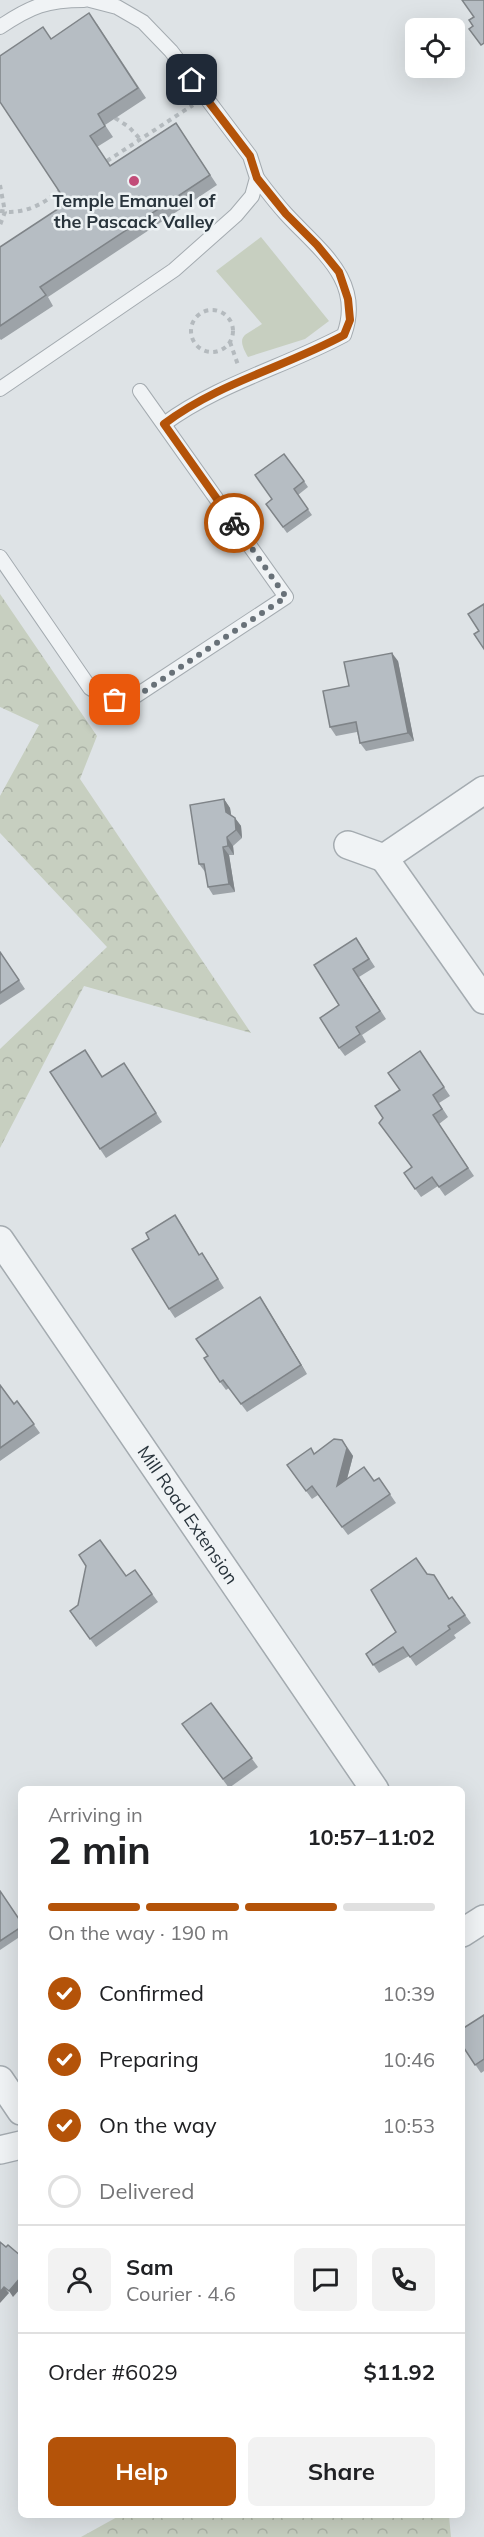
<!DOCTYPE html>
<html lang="en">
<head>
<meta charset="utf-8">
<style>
	body { margin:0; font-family:Mulish,sans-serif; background:#f2f2f2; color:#202124; height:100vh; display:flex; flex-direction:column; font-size:22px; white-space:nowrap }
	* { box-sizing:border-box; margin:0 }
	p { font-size:20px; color:#757577 }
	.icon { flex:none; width:33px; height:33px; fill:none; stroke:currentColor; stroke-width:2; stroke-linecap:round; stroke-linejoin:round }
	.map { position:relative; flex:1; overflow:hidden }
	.side { position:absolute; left:18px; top:1786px; width:447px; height:732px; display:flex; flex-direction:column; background:#fff; border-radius:9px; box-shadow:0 6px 24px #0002 }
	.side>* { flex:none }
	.tools { position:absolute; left:405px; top:18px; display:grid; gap:12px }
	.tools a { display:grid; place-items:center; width:60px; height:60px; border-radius:9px; background:#fff; box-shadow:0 6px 24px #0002; font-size:30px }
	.pin { position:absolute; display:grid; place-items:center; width:51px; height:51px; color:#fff; margin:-26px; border-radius:12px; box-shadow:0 3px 9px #0006 }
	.courier { position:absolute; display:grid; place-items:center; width:60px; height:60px; margin:-30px; border:4px solid #b45309; border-radius:50%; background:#fff; color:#222; box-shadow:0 2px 8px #0007 }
	.summary em { font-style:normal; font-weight:700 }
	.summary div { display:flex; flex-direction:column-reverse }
	.summary { display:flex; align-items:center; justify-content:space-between; height:102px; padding:0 30px }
	h1 { font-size:39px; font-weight:700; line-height:45px }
	.bar { display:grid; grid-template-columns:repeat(4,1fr); gap:9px 6px; align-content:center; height:72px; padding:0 30px }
	.bar i { height:8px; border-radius:4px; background:#e0e0e0 }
	.bar .selected { background:#b45309 }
	.bar p { grid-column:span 4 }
	.line { display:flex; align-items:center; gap:15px; padding:0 30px; border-top:2px solid #e0e0e0 }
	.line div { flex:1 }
	.round { display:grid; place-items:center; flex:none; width:63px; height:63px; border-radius:9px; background:#f2f2f2 }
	ol { padding:0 30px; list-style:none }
	li { display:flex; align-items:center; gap:18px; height:66px }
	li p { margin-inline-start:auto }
	li .icon { padding:6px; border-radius:50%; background:#b45309; color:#fff; stroke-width:4 }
	li:last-child { color:#757577 }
	li i { width:33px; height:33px; border:3px solid #e0e0e0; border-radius:50% }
	.button { display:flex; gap:12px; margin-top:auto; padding:12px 30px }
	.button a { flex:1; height:69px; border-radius:9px; background:#b45309; color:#fff; font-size:24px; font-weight:700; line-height:69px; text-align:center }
	.button a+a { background:#f2f2f2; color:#202124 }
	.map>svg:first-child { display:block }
	.forest { fill:url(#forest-crowns) }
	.park { fill:#c7cfc0 }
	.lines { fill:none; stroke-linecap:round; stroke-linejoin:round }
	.service-casing { stroke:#a4abb0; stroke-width:16 }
	.minor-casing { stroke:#a4abb0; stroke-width:30 }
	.path { stroke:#b4babe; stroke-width:4; stroke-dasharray:4.5 4.5; stroke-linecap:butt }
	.service { stroke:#f0f3f5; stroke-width:14 }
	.minor { stroke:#f0f3f5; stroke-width:27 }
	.wall { fill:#9da3a8 }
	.shaded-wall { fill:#7f8488 }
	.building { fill:#b6bdc3; stroke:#7f8488; stroke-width:1.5 }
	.done { stroke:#687178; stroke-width:6; stroke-dasharray:0 10.8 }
	.route { stroke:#b45309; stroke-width:8 }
	.poi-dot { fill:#c24c79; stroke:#edf2f4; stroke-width:2 }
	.labels { text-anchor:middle; stroke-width:5; stroke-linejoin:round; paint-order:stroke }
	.poi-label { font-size:18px; font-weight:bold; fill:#29343c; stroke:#edf2f4 }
	.street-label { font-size:18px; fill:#29343c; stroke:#edf2f4 }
</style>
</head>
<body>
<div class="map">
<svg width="484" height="2537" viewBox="0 0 484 2537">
	<defs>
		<pattern id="forest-crowns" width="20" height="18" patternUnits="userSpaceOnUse" patternTransform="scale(1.5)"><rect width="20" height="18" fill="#c7cfc0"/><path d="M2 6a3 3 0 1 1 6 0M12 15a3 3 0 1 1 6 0" fill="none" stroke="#abb2a6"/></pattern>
	</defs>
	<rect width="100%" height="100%" fill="#dee3e6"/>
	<g class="forest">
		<path d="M 0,594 L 97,736 L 80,779 L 251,1033 L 84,986 L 0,1148 L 0,1049 L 107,947 L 0,833 L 0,796 L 39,725 L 0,707 Z"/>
		<path d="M 119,2516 L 449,2516 L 451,2537 L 81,2537 Z"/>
	</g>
	<path class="park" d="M 261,237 L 329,321 L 305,339 L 248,357 C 235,334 245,336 262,324 L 216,271 Z"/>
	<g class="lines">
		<g class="service-casing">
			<g id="service">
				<path d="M 0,27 C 31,6 47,0 84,0"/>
				<path d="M 0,389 L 174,270 L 236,215 L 252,196 L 257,178 L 250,156 L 171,51 L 143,22 L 117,7 L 90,0"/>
				<path d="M 164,424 C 218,384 284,367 344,335 C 364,280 319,250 286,214 C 276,203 266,190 257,178"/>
				<path d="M 0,557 L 90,688 C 105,698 115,700 134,697 L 286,597 L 140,391"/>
			</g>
		</g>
		<g class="minor-casing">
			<g id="minor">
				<path d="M 348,845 L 384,858 L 484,790"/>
				<path d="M 384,858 L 484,1000"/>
				<path id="s1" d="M 0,1240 L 375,1790"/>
				<path d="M 462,1933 L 484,1919"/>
				<path d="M 0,2080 L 21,2111"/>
				<path d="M 0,2150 L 21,2145"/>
			</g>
		</g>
		<g class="path">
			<path d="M 115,118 L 129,127 L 140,139"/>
			<path d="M 107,161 L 193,105"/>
			<path d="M 0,185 L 5,212 L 0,225"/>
			<path d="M 0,211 C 23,215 42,205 59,191"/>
			<circle cx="212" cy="331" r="21"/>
			<path d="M 230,342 L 238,365"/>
		</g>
		<use href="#service" class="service"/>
		<use href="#minor" class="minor"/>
	</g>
	<g class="wall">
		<path d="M 97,24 L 146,98 L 105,125 L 113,137 L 97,147 L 110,166 L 176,123 L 217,185 L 48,297 L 53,306 L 1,340 L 0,339 L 0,247 L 67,203 L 51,39 Z"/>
		<path d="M 304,481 L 308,487 L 298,495 L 312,515 L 287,533 L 266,504 Z"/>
		<path d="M 398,661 L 414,741 L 366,751 L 360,743 L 357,732 L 336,736 L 330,727 L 349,686 Z"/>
		<path d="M 224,799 L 230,808 L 231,815 L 235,818 L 241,826 L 242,838 L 233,846 L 234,855 L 229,855 L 235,892 L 213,895 L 208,887 L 206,873 L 199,864 Z"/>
		<path d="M 356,938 L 375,967 L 359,977 L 386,1019 L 362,1035 L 366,1042 L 345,1056 L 339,1048 L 339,1005 Z"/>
		<path d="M 0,952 L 25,989 L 0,1005 Z"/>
		<path d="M 420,1051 L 450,1096 L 439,1103 L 448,1117 L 439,1124 L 474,1176 L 445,1196 L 438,1186 L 421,1197 L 404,1173 L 411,1168 L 400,1090 Z"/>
		<path d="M 124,1063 L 162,1122 L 106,1158 L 100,1149 L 103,1077 Z"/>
		<path d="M 181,1224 L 199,1255 L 208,1262 L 224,1288 L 175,1318 L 169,1309 Z"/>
		<path d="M 260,1297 L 307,1374 L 247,1412 L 229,1388 L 226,1390 L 220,1382 L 208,1356 Z"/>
		<path d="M 0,1385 L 14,1404 L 17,1401 L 40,1433 L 0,1461 Z"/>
		<path d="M 348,1448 L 353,1456 L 347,1479 L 374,1481 L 379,1478 L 396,1503 L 348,1535 L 318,1495 L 312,1499 L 287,1465 L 314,1454 Z"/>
		<path d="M 135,1570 L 158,1602 L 96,1647 L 70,1611 L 126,1576 Z"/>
		<path d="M 427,1574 L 450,1599 L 452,1597 L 471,1623 L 454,1635 L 456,1638 L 416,1666 L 409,1656 L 379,1673 L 366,1654 L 396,1632 Z"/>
		<path d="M 211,1703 L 258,1767 L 229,1788 L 182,1724 Z"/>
		<path d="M 0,1891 L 21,1922 L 21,1936 L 0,1950 Z"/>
		<path d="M 484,2015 L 484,2071 L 481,2073 L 462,2045 Z"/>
	</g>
	<g class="shaded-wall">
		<path d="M 392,653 L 398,661 L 414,741 L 408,733 Z"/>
		<path d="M 224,799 L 230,808 L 232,820 L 226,812 Z"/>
		<path d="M 235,818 L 241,826 L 242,838 L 236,830 Z"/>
		<path d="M 227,837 L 233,846 L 234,855 L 228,846 Z"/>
		<path d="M 223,847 L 229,855 L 235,892 L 229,884 Z"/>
		<path d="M 260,1297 L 266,1306 L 307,1374 L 301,1365 Z"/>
		<path d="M 342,1440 L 353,1456 L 343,1494 L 337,1486 Z"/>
		<path d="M 21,2277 L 21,2288 L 13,2297 L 9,2291 Z"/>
		<path d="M 4,2287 L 9,2293 L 0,2303 L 0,2292 Z"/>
	</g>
	<g class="building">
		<path d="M 462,0 L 484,0 L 484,43 L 481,45 L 469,29 L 473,26 L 469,20 L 474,17 Z"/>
		<path d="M 89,13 L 138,88 L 98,114 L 105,126 L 90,136 L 110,166 L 176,123 L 210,175 L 40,287 L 46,295 L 0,326 L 0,247 L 67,203 L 0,102 L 0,56 L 43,27 L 51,39 Z"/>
		<path d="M 284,454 L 304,481 L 294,489 L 308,509 L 283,527 L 266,504 L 272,499 L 255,475 Z"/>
		<path d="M 484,604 L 484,649 L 474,634 L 479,631 L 468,614 Z"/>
		<path d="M 392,653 L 408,733 L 360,743 L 356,722 L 330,727 L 323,691 L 349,686 L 344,662 Z"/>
		<path d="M 224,799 L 226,812 L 235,818 L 236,830 L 227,837 L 228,846 L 223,847 L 229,884 L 208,887 L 204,864 L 199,864 L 190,805 Z"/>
		<path d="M 356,938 L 369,959 L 353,969 L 380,1011 L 356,1027 L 360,1034 L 339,1048 L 320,1018 L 339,1005 L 314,965 Z"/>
		<path d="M 0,952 L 19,980 L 0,993 Z"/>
		<path d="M 85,1050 L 102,1077 L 124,1063 L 156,1113 L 100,1149 L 50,1072 Z"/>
		<path d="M 420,1051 L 444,1087 L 433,1095 L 442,1109 L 433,1115 L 468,1168 L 439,1187 L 432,1177 L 415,1189 L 404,1173 L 412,1167 L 379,1123 L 383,1118 L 375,1106 L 400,1090 L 388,1073 Z"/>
		<path d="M 175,1215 L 199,1255 L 202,1253 L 218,1279 L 169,1309 L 132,1249 L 149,1239 L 146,1233 Z"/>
		<path d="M 260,1297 L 301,1365 L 241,1404 L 223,1380 L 220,1382 L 204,1358 L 208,1356 L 196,1339 Z"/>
		<path d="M 0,1385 L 14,1404 L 17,1401 L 34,1424 L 0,1448 Z"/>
		<path d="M 334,1439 L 342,1440 L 347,1448 L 337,1486 L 364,1467 L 374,1481 L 379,1478 L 390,1494 L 342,1527 L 312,1486 L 306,1491 L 287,1465 L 311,1448 L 314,1454 Z"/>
		<path d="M 100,1540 L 126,1576 L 135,1570 L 152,1594 L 90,1639 L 70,1611 L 78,1605 L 86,1566 L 79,1555 Z"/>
		<path d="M 416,1558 L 427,1574 L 434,1575 L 449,1599 L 452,1597 L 465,1615 L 448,1626 L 450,1629 L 410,1657 L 403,1647 L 373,1665 L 366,1654 L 396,1632 L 371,1590 Z"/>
		<path d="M 211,1703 L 252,1758 L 223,1779 L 182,1724 Z"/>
		<path d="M 0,1891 L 21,1922 L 21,1927 L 0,1941 Z"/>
		<path d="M 484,2015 L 484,2059 L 475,2065 L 462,2045 L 462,2029 Z"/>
		<path d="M 0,2242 L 6,2247 L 8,2245 L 21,2256 L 21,2277 L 9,2291 L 4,2287 L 0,2292 Z"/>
	</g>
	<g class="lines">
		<path class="done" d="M 115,700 L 134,698 L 286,597 L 234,523"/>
		<path class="route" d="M 192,80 L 250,156 L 257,178 L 286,214 L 317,245 L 339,272 L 348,299 L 350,320 L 344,335 C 285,367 218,383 164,424 L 234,523"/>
	</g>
	<circle class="poi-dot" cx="134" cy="181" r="6"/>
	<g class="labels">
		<g class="poi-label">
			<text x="134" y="207">Temple Emanuel of<tspan x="134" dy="21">the Pascack Valley</tspan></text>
		</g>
		<g class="street-label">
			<text dy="6" stroke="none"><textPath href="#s1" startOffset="333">Mill Road Extension</textPath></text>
		</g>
	</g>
</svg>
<div class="tools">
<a><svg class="icon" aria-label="locate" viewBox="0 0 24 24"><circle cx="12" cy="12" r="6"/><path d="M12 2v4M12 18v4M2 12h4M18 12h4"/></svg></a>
</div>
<div class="pin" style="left:115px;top:700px;background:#ea580c"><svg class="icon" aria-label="bag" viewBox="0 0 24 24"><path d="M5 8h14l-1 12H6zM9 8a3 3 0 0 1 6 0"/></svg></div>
<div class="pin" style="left:192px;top:80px;background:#1f2937"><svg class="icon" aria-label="home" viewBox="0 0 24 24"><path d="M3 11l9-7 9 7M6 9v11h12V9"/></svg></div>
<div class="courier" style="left:234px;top:523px"><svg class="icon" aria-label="bike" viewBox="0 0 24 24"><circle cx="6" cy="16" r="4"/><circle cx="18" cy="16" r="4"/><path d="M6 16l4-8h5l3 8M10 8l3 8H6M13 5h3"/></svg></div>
<section class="side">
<div class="summary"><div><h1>2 min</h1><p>Arriving in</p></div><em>10:57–11:02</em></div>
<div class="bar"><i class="selected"></i><i class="selected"></i><i class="selected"></i><i></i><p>On the way · 190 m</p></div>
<ol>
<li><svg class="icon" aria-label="check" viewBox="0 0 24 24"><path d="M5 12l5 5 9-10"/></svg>Confirmed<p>10:39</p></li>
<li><svg class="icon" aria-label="check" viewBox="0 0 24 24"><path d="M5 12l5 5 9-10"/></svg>Preparing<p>10:46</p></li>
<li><svg class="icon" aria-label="check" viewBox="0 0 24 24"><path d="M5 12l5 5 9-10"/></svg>On the way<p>10:53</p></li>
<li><i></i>Delivered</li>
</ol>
<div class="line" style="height:108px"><a class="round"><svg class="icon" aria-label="person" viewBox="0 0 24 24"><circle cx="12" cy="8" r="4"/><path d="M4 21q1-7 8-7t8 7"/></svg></a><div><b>Sam</b><p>Courier · 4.6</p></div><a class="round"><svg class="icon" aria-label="chat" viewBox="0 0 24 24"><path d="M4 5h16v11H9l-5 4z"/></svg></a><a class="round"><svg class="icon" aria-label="phone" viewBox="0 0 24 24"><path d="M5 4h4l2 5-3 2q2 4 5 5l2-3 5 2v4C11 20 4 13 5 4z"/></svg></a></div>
<div class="line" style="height:78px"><div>Order #6029</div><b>$11.92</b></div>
<div class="button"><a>Help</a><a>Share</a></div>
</section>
</div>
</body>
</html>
